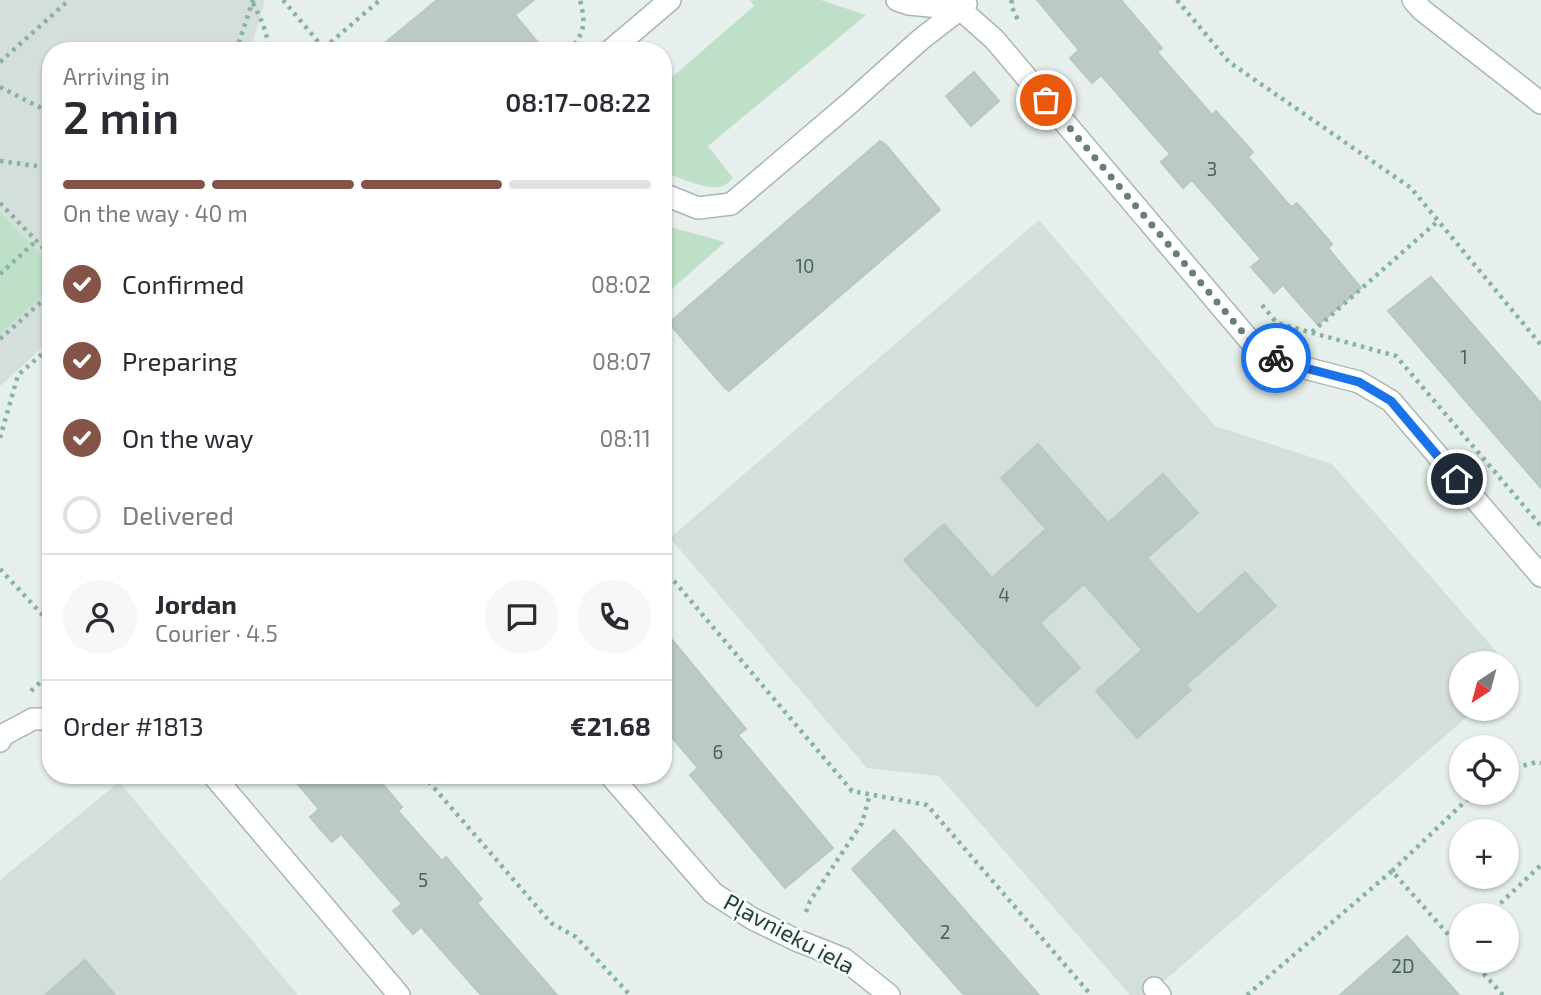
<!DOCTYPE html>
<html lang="en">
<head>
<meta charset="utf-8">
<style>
	body { margin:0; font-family:"Exo 2",sans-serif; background:#f7f7f7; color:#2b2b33; height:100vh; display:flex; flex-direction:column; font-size:26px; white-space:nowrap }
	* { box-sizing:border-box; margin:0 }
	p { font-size:23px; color:#7c7c81 }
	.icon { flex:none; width:38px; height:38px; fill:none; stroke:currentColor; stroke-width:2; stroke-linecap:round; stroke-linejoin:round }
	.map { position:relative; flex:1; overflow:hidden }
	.sheet { position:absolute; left:42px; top:42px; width:630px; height:742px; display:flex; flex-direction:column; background:#fff; border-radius:28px; box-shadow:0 2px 5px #0004 }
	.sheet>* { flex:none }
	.needle { width:46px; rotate:216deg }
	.tools { position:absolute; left:1449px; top:651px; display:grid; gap:14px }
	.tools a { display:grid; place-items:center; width:70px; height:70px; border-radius:50%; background:#fff; box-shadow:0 2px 5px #0004; font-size:35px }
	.pin { position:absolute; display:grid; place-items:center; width:60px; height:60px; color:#fff; margin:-30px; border:4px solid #fff; border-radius:50%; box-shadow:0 2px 7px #0007 }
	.courier { position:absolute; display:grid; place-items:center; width:70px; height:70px; margin:-35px; border:5px solid #1a73e8; border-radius:50%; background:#fff; color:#222; box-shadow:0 2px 9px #0007 }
	.overview em { font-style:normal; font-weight:600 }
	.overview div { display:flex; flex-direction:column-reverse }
	.overview { display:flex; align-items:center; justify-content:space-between; height:119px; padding:0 21px }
	h1 { font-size:46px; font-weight:600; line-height:52px }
	.bar { display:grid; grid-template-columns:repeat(4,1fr); gap:10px 7px; align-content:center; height:84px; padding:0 21px }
	.bar i { height:9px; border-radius:5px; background:#e1e1e2 }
	.bar .selected { background:#855347 }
	.bar p { grid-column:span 4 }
	.line { display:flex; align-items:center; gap:18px; padding:0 21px; border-top:2px solid #e1e1e2 }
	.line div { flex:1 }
	.round { display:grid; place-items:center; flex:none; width:74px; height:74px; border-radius:37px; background:#f7f7f7 }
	ol { padding:0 21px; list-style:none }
	li { display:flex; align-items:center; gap:21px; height:77px }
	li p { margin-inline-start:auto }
	li .icon { padding:7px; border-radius:50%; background:#855347; color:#fff; stroke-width:4 }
	li:last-child { color:#7c7c81 }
	li i { width:38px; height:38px; border:4px solid #e1e1e2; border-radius:50% }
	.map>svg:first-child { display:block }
	.built { fill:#d4dfda }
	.green { fill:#bfe0c8 }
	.building { fill:#bbcac4; stroke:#b8c9c2; stroke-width:2 }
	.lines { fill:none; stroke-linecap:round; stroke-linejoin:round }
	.street-casing { stroke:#a8b8b2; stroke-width:24 }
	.path { stroke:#86b3a5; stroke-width:4.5; stroke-dasharray:3.5 5; stroke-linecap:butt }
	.street { stroke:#fff; stroke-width:21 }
	.done { stroke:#687f78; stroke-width:7; stroke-dasharray:0 12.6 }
	.route { stroke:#1a73e8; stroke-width:9 }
	.labels { text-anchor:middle; stroke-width:5; stroke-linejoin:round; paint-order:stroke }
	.number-label { font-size:19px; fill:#4a645c }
	.street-label { font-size:23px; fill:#24423a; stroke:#f7fbf9 }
</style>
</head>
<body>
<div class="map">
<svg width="1541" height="995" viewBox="0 0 1541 995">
	<rect width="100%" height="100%" fill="#e6efeb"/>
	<g class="built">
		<path d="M 0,0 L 265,0 L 250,51 L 51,51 L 51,340 L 0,386 Z"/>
		<path d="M 1039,220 L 1215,426 L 1332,464 L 1516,674 L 1507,682 L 1507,663 L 1461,663 L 1461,709 L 1476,709 L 1148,995 L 1130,995 L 939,776 L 867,768 L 670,538 Z"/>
		<path d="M 119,782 L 298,995 L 0,995 L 0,880 Z"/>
	</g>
	<g class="green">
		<path d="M 750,0 L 821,0 L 866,15 L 708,146 L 733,178 C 729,182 725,186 719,187 C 703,189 678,177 663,172 L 663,85 L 754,6 Z"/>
		<path d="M 0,212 L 51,266 L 51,288 L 0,333 Z"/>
		<path d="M 663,225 L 725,242 L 663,297 Z"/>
	</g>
	<g class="building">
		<path d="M 437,0 L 534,0 L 515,15 L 545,51 L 375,51 Z"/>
		<path d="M 1037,0 L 1121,0 L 1162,48 L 1157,52 L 1212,115 L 1216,111 L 1253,152 L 1248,157 L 1291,207 L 1297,203 L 1332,244 L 1328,248 L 1361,288 L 1318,325 L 1283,285 L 1274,293 L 1251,267 L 1261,259 L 1192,180 L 1183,188 L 1161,162 L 1170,154 L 1101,75 L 1092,83 L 1070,58 L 1079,50 Z"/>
		<path d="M 974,72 L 999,101 L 971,126 L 946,96 Z"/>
		<path d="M 880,141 L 886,145 L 940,210 L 729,391 L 724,387 L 673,328 L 670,322 Z"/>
		<path d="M 1431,277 L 1541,403 L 1541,488 L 1388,311 Z"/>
		<path d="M 1038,444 L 1108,523 L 1163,474 L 1198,513 L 1147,558 L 1198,615 L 1245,572 L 1276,606 L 1186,685 L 1191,690 L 1137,738 L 1096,691 L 1142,650 L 1084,584 L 1040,623 L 1080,668 L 1037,706 L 904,560 L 944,524 L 992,578 L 1046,529 L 1001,478 Z"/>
		<path d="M 663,629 L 746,729 L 738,735 L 833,848 L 785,888 L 690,775 L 698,768 L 663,727 Z"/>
		<path d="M 290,775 L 375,775 L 402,807 L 398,811 L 442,861 L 446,857 L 482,899 L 477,903 L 557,995 L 481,995 L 421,927 L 413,934 L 393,911 L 402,904 L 341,834 L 332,842 L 321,830 L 310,817 L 319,809 Z"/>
		<path d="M 894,830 L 1039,995 L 964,995 L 852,869 Z"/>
		<path d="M 1407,936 L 1459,995 L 1340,995 Z"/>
		<path d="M 85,960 L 115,995 L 45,995 Z"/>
	</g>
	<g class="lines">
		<g class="street-casing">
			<g id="street">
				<path d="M 897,0 L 909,4 L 960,9 L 966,4"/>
				<path d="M 1413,0 L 1422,10 L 1541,103"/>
				<path d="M 610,51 L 670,0"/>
				<path d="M 663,194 L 698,208 L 731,204 L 851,102 L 920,40 L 960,9 L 994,39 L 1251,342 L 1282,362 L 1359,382 L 1391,401 L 1541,576"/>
				<path d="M 0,741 L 3,735 L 33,719 L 51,719"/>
				<path d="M 213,775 L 399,995"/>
				<path d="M 610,775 L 713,893 L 753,919 L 796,940 L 844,959 L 889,995"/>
				<path d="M 1154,988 L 1160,995"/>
			</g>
		</g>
		<g class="path">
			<path d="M 283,0 L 326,51"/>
			<path d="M 1012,0 L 1011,5 L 1018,20"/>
			<path d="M 1177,0 L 1229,62 L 1411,188 L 1541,345"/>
			<path d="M 253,3 L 263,24 L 271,51"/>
			<path d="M 324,48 L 380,0"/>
			<path d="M 236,51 L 253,0"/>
			<path d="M 569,51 C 585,32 586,24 580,0"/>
			<path d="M 0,62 L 69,0"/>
			<path d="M 0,87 L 51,113"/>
			<path d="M 0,161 L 51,168"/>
			<path d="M 0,203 L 51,256"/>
			<path d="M 0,274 L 36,241"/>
			<path d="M 1262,305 L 1277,323 L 1396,356 L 1541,526"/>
			<path d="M 1312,332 L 1438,221"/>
			<path d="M 0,339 L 51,293"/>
			<path d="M 0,438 L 18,375 L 51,346"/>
			<path d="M 663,568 L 852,791 L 927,805 L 1091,995"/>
			<path d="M 0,569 L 51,624"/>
			<path d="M 31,691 L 51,672"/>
			<path d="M 1507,770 L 1537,762 L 1541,763"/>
			<path d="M 423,775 L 551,923 L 576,937 L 630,995"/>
			<path d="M 1392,871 L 1474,793"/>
			<path d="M 806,912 L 810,901 L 862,823 L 870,794"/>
			<path d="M 1488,915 L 1541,865"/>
			<path d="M 1472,961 L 1503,995"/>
			<path d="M 1247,995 L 1392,871 L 1461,949"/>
		</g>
		<use href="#street" class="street"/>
	</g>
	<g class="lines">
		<path class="done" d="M 1046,100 L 1251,342 L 1276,358"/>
		<path class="route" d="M 1276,358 L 1282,362 L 1359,382 L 1391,401 L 1457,479"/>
	</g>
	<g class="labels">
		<g class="number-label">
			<text x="1212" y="176">3</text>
			<text x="805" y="273">10</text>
			<text x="1464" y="364">1</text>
			<text x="1004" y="602">4</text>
			<text x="718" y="759">6</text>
			<text x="423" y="887">5</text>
			<text x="945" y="939">2</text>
			<text x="1403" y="973">2D</text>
		</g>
		<g class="street-label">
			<text transform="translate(789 934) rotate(28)" y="8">Pļavnieku iela</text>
		</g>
	</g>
</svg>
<div class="tools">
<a><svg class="needle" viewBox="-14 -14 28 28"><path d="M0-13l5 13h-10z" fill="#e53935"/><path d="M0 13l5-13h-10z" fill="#7c7c81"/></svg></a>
<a><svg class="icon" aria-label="locate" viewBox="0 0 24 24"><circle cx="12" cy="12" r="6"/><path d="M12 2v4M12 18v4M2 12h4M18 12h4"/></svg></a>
<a>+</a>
<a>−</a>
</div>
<div class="pin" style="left:1046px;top:100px;background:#ea580c"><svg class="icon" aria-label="bag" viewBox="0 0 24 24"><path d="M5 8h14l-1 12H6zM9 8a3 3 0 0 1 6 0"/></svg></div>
<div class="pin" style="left:1457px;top:479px;background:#1f2937"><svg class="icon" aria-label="home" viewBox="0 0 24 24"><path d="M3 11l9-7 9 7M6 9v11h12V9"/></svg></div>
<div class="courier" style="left:1276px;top:358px"><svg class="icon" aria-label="bike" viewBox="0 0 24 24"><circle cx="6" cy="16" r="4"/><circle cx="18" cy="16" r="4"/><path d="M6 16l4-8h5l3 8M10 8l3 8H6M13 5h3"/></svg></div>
<section class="sheet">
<div class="overview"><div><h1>2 min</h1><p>Arriving in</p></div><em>08:17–08:22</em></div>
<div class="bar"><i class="selected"></i><i class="selected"></i><i class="selected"></i><i></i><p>On the way · 40 m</p></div>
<ol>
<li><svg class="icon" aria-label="check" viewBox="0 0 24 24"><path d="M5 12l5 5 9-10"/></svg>Confirmed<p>08:02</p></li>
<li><svg class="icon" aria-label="check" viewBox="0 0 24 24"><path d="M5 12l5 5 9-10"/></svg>Preparing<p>08:07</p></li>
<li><svg class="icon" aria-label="check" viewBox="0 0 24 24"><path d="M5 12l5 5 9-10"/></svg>On the way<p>08:11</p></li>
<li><i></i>Delivered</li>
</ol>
<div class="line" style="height:126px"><a class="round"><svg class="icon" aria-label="person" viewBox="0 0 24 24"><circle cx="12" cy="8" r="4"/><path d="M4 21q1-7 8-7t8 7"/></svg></a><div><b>Jordan</b><p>Courier · 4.5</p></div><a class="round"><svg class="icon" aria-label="chat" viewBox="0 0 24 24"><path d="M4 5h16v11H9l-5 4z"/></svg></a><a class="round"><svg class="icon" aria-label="phone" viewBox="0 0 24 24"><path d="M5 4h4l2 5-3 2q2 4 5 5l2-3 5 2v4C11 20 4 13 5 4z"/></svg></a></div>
<div class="line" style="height:91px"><div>Order #1813</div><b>€21.68</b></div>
</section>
</div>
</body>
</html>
